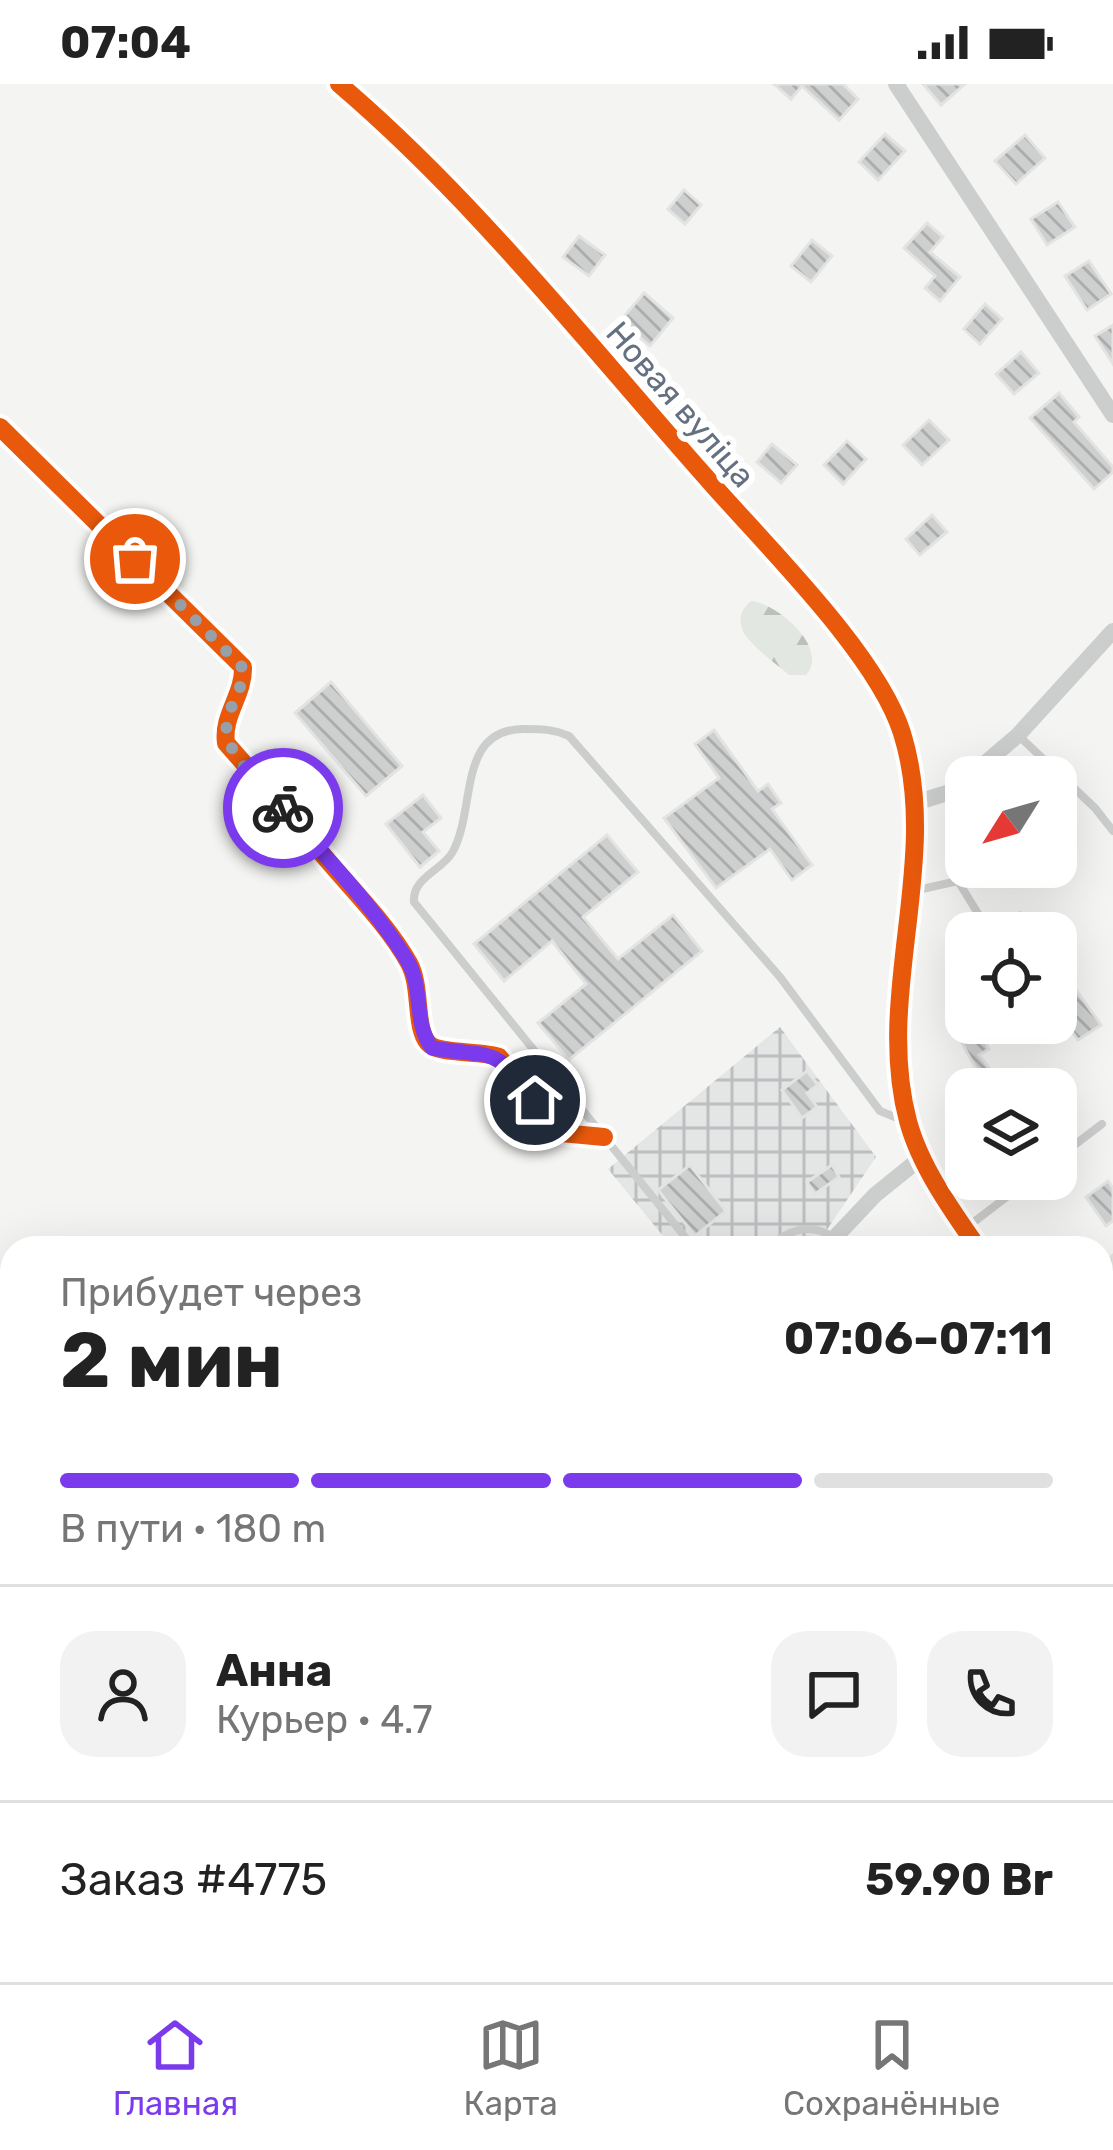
<!DOCTYPE html>
<html lang="ru">
<head>
<meta charset="utf-8">
<style>
	body { margin:0; font-family:Rubik,sans-serif; background:#f2f2f2; color:#222; height:100vh; display:flex; flex-direction:column; font-size:45px; white-space:nowrap }
	* { box-sizing:border-box; margin:0 }
	p { font-size:39px; color:#767676 }
	.icon { flex:none; width:66px; height:66px; fill:none; stroke:currentColor; stroke-width:2; stroke-linecap:round; stroke-linejoin:round }
	.map { position:relative; flex:1; overflow:hidden }
	.sheet { position:absolute; left:0px; top:1152px; width:1113px; height:747px; display:flex; flex-direction:column; background:#fff; border-radius:36px 36px 0 0; box-shadow:0 12px 48px #0002 }
	.sheet>* { flex:none }
	.needle { width:78px; rotate:233deg }
	.controls { position:absolute; left:945px; top:672px; display:grid; gap:24px }
	.controls a { display:grid; place-items:center; width:132px; height:132px; border-radius:24px; background:#fff; box-shadow:0 12px 48px #0002; font-size:60px }
	.pin { position:absolute; display:grid; place-items:center; width:102px; height:102px; color:#fff; margin:-51px; border:6px solid #fff; border-radius:50%; box-shadow:0 3px 12px #0007 }
	.courier { position:absolute; display:grid; place-items:center; width:120px; height:120px; margin:-60px; border:9px solid #7c3aed; border-radius:50%; background:#fff; color:#222; box-shadow:0 3px 15px #0007 }
	.overview em { font-style:normal; font-weight:700 }
	.overview div { display:flex; flex-direction:column-reverse }
	.overview { display:flex; align-items:center; justify-content:space-between; height:204px; padding:0 60px }
	h1 { font-size:78px; font-weight:700; line-height:90px }
	.bar { display:grid; grid-template-columns:repeat(4,1fr); gap:18px 12px; align-content:center; height:144px; padding:0 60px }
	.bar i { height:15px; border-radius:9px; background:#e0e0e0 }
	.bar .current { background:#7c3aed }
	.bar p { grid-column:span 4 }
	.line { display:flex; align-items:center; gap:30px; padding:0 60px; border-top:3px solid #e0e0e0 }
	.line div { flex:1 }
	.round { display:grid; place-items:center; flex:none; width:126px; height:126px; border-radius:36px; background:#f2f2f2 }
	.status { display:flex; justify-content:space-between; align-items:center; height:84px; padding:0 60px; background:#fff; direction:ltr }
	.status svg { height:33px; fill:currentColor }
	.dock { display:flex; justify-content:space-around; align-items:center; height:168px; border-top:3px solid #e0e0e0; background:#fff; font-size:33px; color:#767676 }
	.dock a { display:grid; justify-items:center; gap:6px }
	.dock .current { color:#7c3aed }
	.map>svg:first-child { display:block }
	.industrial { fill:url(#industrial-grid) }
	.forest { fill:url(#forest-firs) }
	.building { fill:url(#building-back-hatch); stroke:#e3e3e2; stroke-width:3 }
	.lines { fill:none; stroke-linecap:round; stroke-linejoin:round }
	.path { stroke:#c9caca; stroke-width:3; stroke-dasharray:6 6; stroke-linecap:butt }
	.service { stroke:#cccdcd; stroke-width:8 }
	.minor { stroke:#cccdcd; stroke-width:16 }
	.tertiary { stroke:#cccdcd; stroke-width:21 }
	.cycleway-casing { stroke:#fff; stroke-width:26 }
	.cycleway { stroke:#e8590c; stroke-width:18 }
	.done { stroke:#979fa9; stroke-width:12; stroke-dasharray:0 21.6 }
	.route { stroke:#7c3aed; stroke-width:15 }
	.labels { text-anchor:middle; stroke-width:12; stroke-linejoin:round; paint-order:stroke }
	.street-label { font-size:33px; fill:#657181; stroke:#fff }
</style>
</head>
<body>
<div class="status"><b>07:04</b><svg viewBox="0 0 49 12"><path d="M0 12V9h3v3zM5 12V6h3v6zM10 12V3h3v9zM15 12V0h3v12zM26 1h20v11H26zM47 4h2v5h-2z"/></svg></div>
<div class="map">
<svg width="1113" height="1898" viewBox="0 0 1113 1898">
	<defs>
		<pattern id="industrial-grid" width="8" height="8" patternUnits="userSpaceOnUse" patternTransform="scale(3)"><rect width="8" height="8" fill="#e4e5e5"/><path d="M0 4h8M4 0v8" fill="none" stroke="#bcbebf"/></pattern>
		<pattern id="forest-firs" width="22" height="20" patternUnits="userSpaceOnUse" patternTransform="scale(3)"><rect width="22" height="20" fill="#e3e7e1"/><path d="M5 1l3.5 6h-7zM16 11l3.5 6h-7z" fill="#bcc0bc"/></pattern>
		<pattern id="building-back-hatch" width="6" height="6" patternUnits="userSpaceOnUse" patternTransform="scale(3)"><rect width="6" height="6" fill="#cecfcf"/><path d="M-1 5l2 2M0 0l6 6M5-1l2 2" fill="none" stroke="#abacad"/></pattern>
	</defs>
	<rect width="100%" height="100%" fill="#f4f4f2"/>
	<path class="industrial" d="M 780,943 L 876,1073 L 826,1147 L 810,1164 L 673,1164 L 608,1085 Z"/>
	<path class="forest" d="M 751,517 C 778,519 830,565 806,591 L 789,591 C 768,572 719,544 751,517 Z"/>
	<g class="building">
		<path d="M 774,0 L 843,0 L 858,15 L 839,36 L 802,2 L 791,15 Z"/>
		<path d="M 923,0 L 965,0 L 941,21 Z"/>
		<path d="M 885,50 L 905,67 L 878,96 L 859,78 Z"/>
		<path d="M 1025,51 L 1045,74 L 1016,100 L 995,77 Z"/>
		<path d="M 684,106 L 701,121 L 685,140 L 668,125 Z"/>
		<path d="M 1058,118 L 1075,143 L 1047,161 L 1031,135 Z"/>
		<path d="M 927,139 L 943,153 L 930,168 L 960,193 L 940,217 L 925,204 L 935,192 L 904,164 Z"/>
		<path d="M 579,152 L 605,171 L 589,192 L 563,173 Z"/>
		<path d="M 812,156 L 832,172 L 811,198 L 791,182 Z"/>
		<path d="M 1089,177 L 1111,210 L 1087,226 L 1065,192 Z"/>
		<path d="M 644,209 L 673,234 L 650,262 L 620,237 Z"/>
		<path d="M 985,220 L 1002,235 L 980,260 L 964,245 Z"/>
		<path d="M 1113,241 L 1113,280 L 1095,252 Z"/>
		<path d="M 1021,268 L 1039,289 L 1014,310 L 996,290 Z"/>
		<path d="M 1059,309 L 1079,333 L 1074,338 L 1113,383 L 1113,388 L 1094,405 L 1030,334 Z"/>
		<path d="M 929,336 L 949,356 L 922,381 L 903,361 Z"/>
		<path d="M 847,357 L 866,375 L 843,400 L 824,381 Z"/>
		<path d="M 772,360 L 797,381 L 781,399 L 757,378 Z"/>
		<path d="M 932,431 L 947,448 L 920,471 L 906,455 Z"/>
		<path d="M 331,598 L 402,682 L 366,712 L 295,629 Z"/>
		<path d="M 714,646 L 758,707 L 768,700 L 781,719 L 772,725 L 812,781 L 792,796 L 770,765 L 716,804 L 664,734 L 719,694 L 695,660 Z"/>
		<path d="M 423,711 L 441,734 L 423,748 L 439,767 L 420,783 L 386,740 Z"/>
		<path d="M 607,751 L 638,788 L 583,833 L 618,875 L 673,831 L 702,867 L 569,976 L 538,939 L 586,900 L 552,857 L 504,897 L 474,860 Z"/>
		<path d="M 1020,828 L 1035,849 L 998,849 L 997,844 Z"/>
		<path d="M 1071,899 L 1101,941 L 1078,956 L 1056,925 L 1056,910 Z"/>
		<path d="M 975,939 L 989,965 L 979,971 L 1006,1005 L 964,1005 L 980,992 L 956,948 Z"/>
		<path d="M 807,987 L 818,1001 L 807,1009 L 817,1023 L 802,1034 L 782,1006 Z"/>
		<path d="M 1056,1023 L 1075,1050 L 1056,1063 Z"/>
		<path d="M 690,1081 L 726,1127 L 695,1152 L 658,1106 Z"/>
		<path d="M 832,1081 L 839,1093 L 815,1110 L 807,1098 Z"/>
		<path d="M 1108,1097 L 1113,1104 L 1113,1137 L 1106,1142 L 1086,1113 Z"/>
		<path d="M 1113,1171 L 1113,1210 L 1101,1219 L 1101,1180 Z"/>
		<path d="M 1101,1573 L 1113,1589 L 1113,1678 L 1101,1687 Z"/>
		<path d="M 1113,1819 L 1113,1898 L 1101,1898 L 1101,1829 Z"/>
	</g>
	<g class="lines">
		<g class="path">
			<path d="M 0,1677 L 7,1669"/>
			<path d="M 0,1695 L 12,1705"/>
			<path d="M 113,1887 L 123,1898"/>
			<path d="M 92,1898 L 106,1887"/>
		</g>
		<g class="service">
			<path d="M 1020,653 L 1095,724 L 1113,747"/>
			<path d="M 958,797 L 981,783"/>
			<path d="M 913,807 L 958,797 L 990,849"/>
			<path d="M 1056,1075 L 1102,1040"/>
			<path d="M 966,1144 L 1030,1095"/>
			<path d="M 694,1164 L 414,818 C 412,794 441,787 452,769 C 477,726 456,645 524,645 C 541,645 553,645 569,652 L 780,893 L 880,1027 L 902,1036"/>
			<path d="M 767,1164 C 788,1147 808,1137 833,1153"/>
			<path d="M 0,1399 L 12,1411"/>
			<path d="M 1101,1513 L 1113,1529"/>
			<path d="M 1101,1705 L 1113,1696"/>
			<path d="M 1101,1799 L 1113,1790"/>
			<path d="M 230,1887 L 236,1893 L 279,1898"/>
			<path d="M 465,1887 L 473,1898"/>
		</g>
		<g class="minor">
			<path d="M 896,0 L 1113,331"/>
			<path d="M 0,343 L 243,583 C 244,611 222,631 226,659 C 263,701 299,743 335,785 C 361,815 390,845 409,879 C 422,903 414,942 428,959 C 438,971 481,966 499,973 L 561,1049 L 604,1053"/>
			<path d="M 969,693 L 1018,651 L 1113,547"/>
			<path d="M 915,719 L 950,708 L 966,696"/>
			<path d="M 825,1164 L 875,1111 L 922,1073"/>
			<path d="M 0,1654 L 12,1640"/>
			<path d="M 0,1725 L 12,1735"/>
			<path d="M 158,1898 L 171,1887"/>
		</g>
		<g class="tertiary">
			<path d="M 339,0 C 474,115 586,258 704,391 C 761,457 877,569 902,649 C 942,777 874,909 908,1037 C 920,1082 952,1127 978,1164"/>
			<path d="M 1101,1328 L 1113,1344"/>
		</g>
		<g class="cycleway-casing">
			<g id="cycleway">
				<path d="M 339,0 C 474,115 586,258 704,391 C 761,457 877,569 902,649 C 942,777 874,909 908,1037 C 920,1082 952,1127 978,1164"/>
				<path d="M 0,343 L 243,583 C 244,611 222,631 226,659 C 263,701 299,743 335,785 C 361,815 390,845 409,879 C 422,903 414,942 428,959 C 438,971 481,966 499,973 L 561,1049 L 604,1053"/>
			</g>
		</g>
		<use href="#cycleway" class="cycleway"/>
	</g>
	<g class="lines">
		<path class="done" d="M 135,475 L 243,584 C 244,600 235,614 229,629 C 215,665 261,699 283,724"/>
		<path class="route" d="M 283,724 C 325,773 373,821 407,876 C 424,904 413,939 432,964 C 498,975 489,959 535,1016"/>
	</g>
	<g class="labels">
		<g class="street-label">
			<text transform="translate(681 320) rotate(49)" y="12">Новая вуліца</text>
		</g>
	</g>
</svg>
<div class="controls">
<a><svg class="needle" viewBox="-14 -14 28 28"><path d="M0-13l5 13h-10z" fill="#e53935"/><path d="M0 13l5-13h-10z" fill="#767676"/></svg></a>
<a><svg class="icon" aria-label="locate" viewBox="0 0 24 24"><circle cx="12" cy="12" r="6"/><path d="M12 2v4M12 18v4M2 12h4M18 12h4"/></svg></a>
<a><svg class="icon" aria-label="layers" viewBox="0 0 24 24"><path d="M12 4l9 5-9 5-9-5zM3 14l9 5 9-5"/></svg></a>
</div>
<div class="pin" style="left:135px;top:475px;background:#ea580c"><svg class="icon" aria-label="bag" viewBox="0 0 24 24"><path d="M5 8h14l-1 12H6zM9 8a3 3 0 0 1 6 0"/></svg></div>
<div class="pin" style="left:535px;top:1016px;background:#1f2937"><svg class="icon" aria-label="home" viewBox="0 0 24 24"><path d="M3 11l9-7 9 7M6 9v11h12V9"/></svg></div>
<div class="courier" style="left:283px;top:724px"><svg class="icon" aria-label="bike" viewBox="0 0 24 24"><circle cx="6" cy="16" r="4"/><circle cx="18" cy="16" r="4"/><path d="M6 16l4-8h5l3 8M10 8l3 8H6M13 5h3"/></svg></div>
<section class="sheet">
<div class="overview"><div><h1>2 мин</h1><p>Прибудет через</p></div><em>07:06–07:11</em></div>
<div class="bar"><i class="current"></i><i class="current"></i><i class="current"></i><i></i><p>В пути · 180 m</p></div>
<div class="line" style="height:216px"><a class="round"><svg class="icon" aria-label="person" viewBox="0 0 24 24"><circle cx="12" cy="8" r="4"/><path d="M4 21q1-7 8-7t8 7"/></svg></a><div><b>Анна</b><p>Курьер · 4.7</p></div><a class="round"><svg class="icon" aria-label="chat" viewBox="0 0 24 24"><path d="M4 5h16v11H9l-5 4z"/></svg></a><a class="round"><svg class="icon" aria-label="phone" viewBox="0 0 24 24"><path d="M5 4h4l2 5-3 2q2 4 5 5l2-3 5 2v4C11 20 4 13 5 4z"/></svg></a></div>
<div class="line" style="height:156px"><div>Заказ #4775</div><b>59.90 Br</b></div>
</section>
</div>
<nav class="dock">
<a class="current"><svg class="icon" aria-label="home" viewBox="0 0 24 24"><path d="M3 11l9-7 9 7M6 9v11h12V9"/></svg>Главная</a>
<a><svg class="icon" aria-label="map" viewBox="0 0 24 24"><path d="M3 6l6-2 6 2 6-2v14l-6 2-6-2-6 2zM9 4v14M15 6v14"/></svg>Карта</a>
<a><svg class="icon" aria-label="saved" viewBox="0 0 24 24"><path d="M7 4h10v16l-5-4-5 4z"/></svg>Сохранённые</a>
</nav>
</body>
</html>
